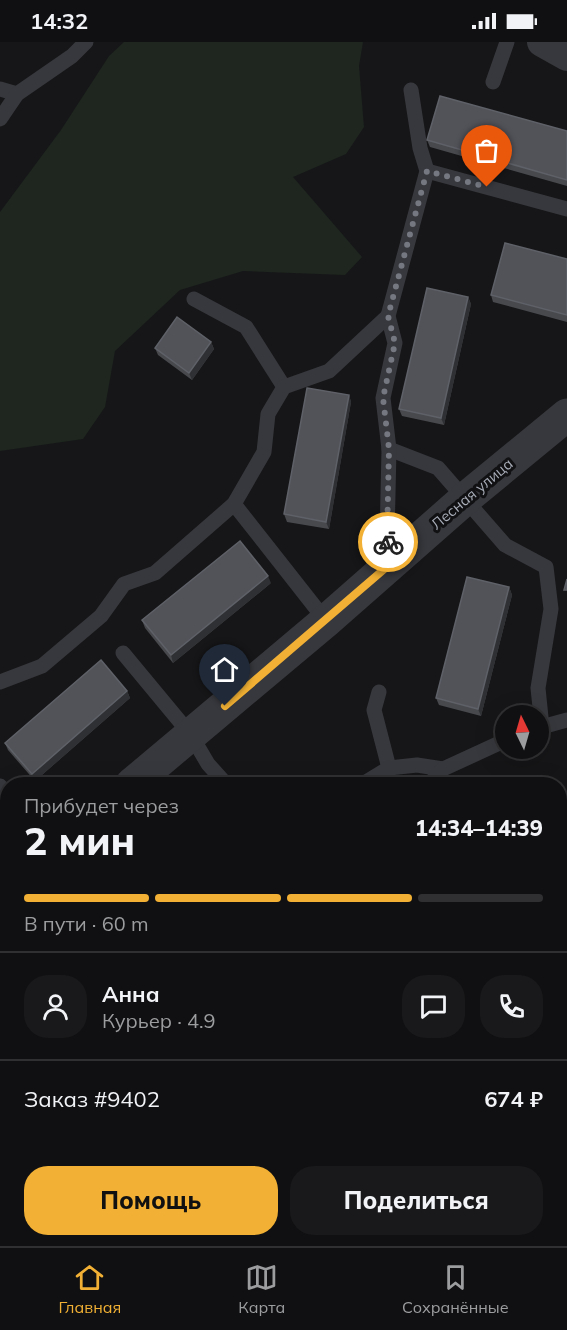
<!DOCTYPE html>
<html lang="ru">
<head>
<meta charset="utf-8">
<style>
	body { margin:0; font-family:Mulish,sans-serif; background:#19191b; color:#f1f3f6; height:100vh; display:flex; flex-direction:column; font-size:22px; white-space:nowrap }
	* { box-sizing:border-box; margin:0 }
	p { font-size:20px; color:#9c9d9f }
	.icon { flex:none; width:33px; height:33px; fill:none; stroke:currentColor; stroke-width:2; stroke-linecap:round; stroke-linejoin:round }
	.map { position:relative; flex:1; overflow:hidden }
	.sheet { position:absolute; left:0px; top:735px; width:567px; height:470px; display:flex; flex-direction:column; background:#101012; border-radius:24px 24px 0 0; box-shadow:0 6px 24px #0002,0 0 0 2px #303032 }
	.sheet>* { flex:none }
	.needle { width:39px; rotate:355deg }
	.controls { position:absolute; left:495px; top:663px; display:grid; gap:12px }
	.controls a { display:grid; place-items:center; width:54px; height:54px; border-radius:50%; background:#101012; box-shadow:0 6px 24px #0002,0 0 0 2px #303032; font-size:30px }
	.pin { position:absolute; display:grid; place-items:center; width:51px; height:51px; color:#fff; margin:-62px -26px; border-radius:50% 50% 50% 0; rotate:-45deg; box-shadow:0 0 6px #0007 }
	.pin .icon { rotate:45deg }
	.courier { position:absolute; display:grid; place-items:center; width:60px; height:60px; margin:-30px; border:4px solid #f2b134; border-radius:50%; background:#fff; color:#222; box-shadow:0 2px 8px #0007 }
	.overview em { font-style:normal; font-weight:800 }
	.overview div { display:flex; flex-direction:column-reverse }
	.overview { display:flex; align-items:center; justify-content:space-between; height:102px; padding:0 24px }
	h1 { font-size:39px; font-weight:800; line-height:45px }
	.bar { display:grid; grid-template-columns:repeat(4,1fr); gap:9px 6px; align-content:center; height:72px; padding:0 24px }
	.bar i { height:8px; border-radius:4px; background:#303032 }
	.bar .current { background:#f2b134 }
	.bar p { grid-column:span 4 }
	.line { display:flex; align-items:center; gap:15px; padding:0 24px; border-top:2px solid #303032 }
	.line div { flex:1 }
	.round { display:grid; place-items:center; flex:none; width:63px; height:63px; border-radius:24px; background:#19191b }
	.cta { display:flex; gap:12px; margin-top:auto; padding:12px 24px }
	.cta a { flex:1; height:69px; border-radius:24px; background:#f2b134; color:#111; font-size:24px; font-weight:800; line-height:69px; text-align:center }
	.cta a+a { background:#19191b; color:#f1f3f6 }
	.status { display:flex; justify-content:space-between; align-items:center; height:42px; padding:0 30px; background:#101012; direction:ltr }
	.status svg { height:16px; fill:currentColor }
	.tab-bar { display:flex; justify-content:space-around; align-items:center; height:84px; border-top:2px solid #303032; background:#101012; font-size:16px; color:#9c9d9f }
	.tab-bar a { display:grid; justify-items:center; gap:3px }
	.tab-bar .current { color:#f2b134 }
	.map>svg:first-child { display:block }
	.green { fill:#1e261f }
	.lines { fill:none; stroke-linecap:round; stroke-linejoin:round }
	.service { stroke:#37383d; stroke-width:15 }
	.minor { stroke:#37383d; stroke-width:30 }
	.tertiary { stroke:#37383d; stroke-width:33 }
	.wall { fill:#47494d }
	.shaded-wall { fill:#2f3033 }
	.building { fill:#525359; stroke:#5f6168; stroke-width:1.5 }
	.done { stroke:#757880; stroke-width:6; stroke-dasharray:0 10.8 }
	.route { stroke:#f2b134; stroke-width:8 }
	.labels { text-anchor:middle; stroke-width:6; stroke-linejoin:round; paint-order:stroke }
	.street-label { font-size:15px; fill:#a8adb8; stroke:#111113 }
</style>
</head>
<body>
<div class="status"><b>14:32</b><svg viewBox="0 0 49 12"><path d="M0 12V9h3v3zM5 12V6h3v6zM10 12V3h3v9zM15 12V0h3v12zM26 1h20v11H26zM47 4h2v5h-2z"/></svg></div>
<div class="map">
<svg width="567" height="1204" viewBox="0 0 567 1204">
	<rect width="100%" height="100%" fill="#161618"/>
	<g class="green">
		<path d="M 124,0 L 363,0 L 359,24 L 364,85 L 346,112 L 293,135 L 362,215 L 345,233 L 243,229 L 180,248 L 115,309 L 105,365 L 83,397 L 0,409 L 0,170 L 61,88 L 109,14 Z"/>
		<path d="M 560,1146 L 567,1146 L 567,1198 L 533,1199 L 532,1204 L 507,1204 L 496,1197 L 560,1197 Z"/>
	</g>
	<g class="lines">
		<g class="service">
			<path d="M 493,40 L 507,0"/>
			<path d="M 0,47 L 17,52"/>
			<path d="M 0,77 L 17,52 L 72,14 L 86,0"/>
			<path d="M 427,129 L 567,167"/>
			<path d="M 194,257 L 246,285 L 284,345"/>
			<path d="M 389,407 L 438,426 L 505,503 L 546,525 L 551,567 L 538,646 L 542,685"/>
			<path d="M 234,462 L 326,579"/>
			<path d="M 396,517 L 387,497 L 389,407 L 383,356 L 395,301 L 388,274 L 427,129 L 420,106 L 411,48"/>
			<path d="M 123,611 L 191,693 L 208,722 L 226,742"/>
			<path d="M 0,640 L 42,624 L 101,574 L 124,542 L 155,531 L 234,462 L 264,410 L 268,372 L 284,345 L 329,329 L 388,274"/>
			<path d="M 379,650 L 374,668 L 389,726"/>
			<path d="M 538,686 L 567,678"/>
			<path d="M 363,742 L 389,726 L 417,723 L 443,727"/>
			<path d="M 429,742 L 443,727 L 506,698"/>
			<path d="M 0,744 L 8,754"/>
			<path d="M 202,1204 L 208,1197"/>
		</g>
		<path class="minor" d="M 542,0 L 567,14"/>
		<g class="tertiary">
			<path d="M 132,742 L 326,579 L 466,456 L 567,373"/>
			<path d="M 0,856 L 8,849"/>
			<path d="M 0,1156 L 8,1162"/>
			<path d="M 52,1197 L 60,1204"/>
		</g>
	</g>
	<g class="wall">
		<path d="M 567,89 L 567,144 L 430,105 L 427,98 Z"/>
		<path d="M 567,217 L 567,280 L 493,260 L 491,253 Z"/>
		<path d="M 468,255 L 471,262 L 444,383 L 402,374 L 399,367 Z"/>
		<path d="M 211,300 L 214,307 L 192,338 L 158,313 L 155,306 Z"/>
		<path d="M 349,353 L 351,360 L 329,487 L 287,480 L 284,472 Z"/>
		<path d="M 271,541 L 173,621 L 145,586 L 142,578 Z"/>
		<path d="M 509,545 L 512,553 L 481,674 L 439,663 L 436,656 Z"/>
		<path d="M 127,649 L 130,656 L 35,739 L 8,708 L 5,701 Z"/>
		<path d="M 560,774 L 567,775 L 567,838 L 560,837 Z"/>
		<path d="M 8,942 L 8,980 L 0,972 L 0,948 Z"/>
		<path d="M 560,1047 L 567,1048 L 567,1133 L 560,1133 Z"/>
		<path d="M 402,1197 L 487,1197 L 481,1204 L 411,1204 Z"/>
	</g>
	<g class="shaded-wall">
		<path d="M 468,255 L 471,262 L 444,383 L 441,376 Z"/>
		<path d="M 211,300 L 214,307 L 192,338 L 189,331 Z"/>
		<path d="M 349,353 L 351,360 L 329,487 L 326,480 Z"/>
		<path d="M 268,534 L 271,541 L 173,621 L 171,613 Z"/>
		<path d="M 509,545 L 512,553 L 481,674 L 478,667 Z"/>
		<path d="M 127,649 L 130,656 L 35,739 L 32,732 Z"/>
		<path d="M 483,1197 L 487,1197 L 481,1204 L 477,1204 Z"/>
	</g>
	<g class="building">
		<path d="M 440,54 L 567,89 L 567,138 L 427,98 Z"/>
		<path d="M 505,201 L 567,217 L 567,273 L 491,253 Z"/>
		<path d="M 427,246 L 468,255 L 441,376 L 399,367 Z"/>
		<path d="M 177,275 L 211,300 L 189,331 L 155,306 Z"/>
		<path d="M 307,346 L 349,353 L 326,480 L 284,472 Z"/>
		<path d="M 240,499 L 268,534 L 171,613 L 142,578 Z"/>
		<path d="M 467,535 L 509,545 L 478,667 L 436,656 Z"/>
		<path d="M 567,537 L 567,548 L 564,548 Z"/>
		<path d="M 101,618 L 127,649 L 32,732 L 5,701 Z"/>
		<path d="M 560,774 L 567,775 L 567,831 L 560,831 Z"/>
		<path d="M 8,942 L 8,976 L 0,968 L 0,948 Z"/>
		<path d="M 560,1047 L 567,1048 L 567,1126 L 560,1126 Z"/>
		<path d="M 308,1197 L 323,1197 L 331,1204 L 302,1204 Z"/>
		<path d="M 405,1197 L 483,1197 L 477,1204 L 414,1204 Z"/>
	</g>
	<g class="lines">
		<path class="done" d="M 388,500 L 387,497 L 389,407 L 383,356 L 395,301 L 388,274 L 427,129 L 487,145"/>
		<path class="route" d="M 225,664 L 396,517 L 388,500"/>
	</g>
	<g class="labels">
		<g class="street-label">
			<text transform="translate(472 452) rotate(-40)" y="5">Лесная улица</text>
		</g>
	</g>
</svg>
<div class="controls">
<a><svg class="needle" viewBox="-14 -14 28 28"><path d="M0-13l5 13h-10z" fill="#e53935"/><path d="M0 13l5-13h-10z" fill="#9c9d9f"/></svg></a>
</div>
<div class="pin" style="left:487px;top:145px;background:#ea580c"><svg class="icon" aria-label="bag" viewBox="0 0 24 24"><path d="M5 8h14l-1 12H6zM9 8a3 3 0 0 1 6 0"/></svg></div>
<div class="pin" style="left:225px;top:664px;background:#1f2937"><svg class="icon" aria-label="home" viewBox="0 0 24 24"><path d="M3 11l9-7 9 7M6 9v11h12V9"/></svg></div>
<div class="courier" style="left:388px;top:500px"><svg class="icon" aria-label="bike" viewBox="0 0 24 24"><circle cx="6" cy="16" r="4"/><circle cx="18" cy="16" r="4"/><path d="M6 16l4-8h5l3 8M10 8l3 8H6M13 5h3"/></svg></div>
<section class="sheet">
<div class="overview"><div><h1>2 мин</h1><p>Прибудет через</p></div><em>14:34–14:39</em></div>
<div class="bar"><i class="current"></i><i class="current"></i><i class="current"></i><i></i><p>В пути · 60 m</p></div>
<div class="line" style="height:108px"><a class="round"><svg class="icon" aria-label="person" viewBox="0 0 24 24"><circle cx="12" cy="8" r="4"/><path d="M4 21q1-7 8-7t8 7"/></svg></a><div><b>Анна</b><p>Курьер · 4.9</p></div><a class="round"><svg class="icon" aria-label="chat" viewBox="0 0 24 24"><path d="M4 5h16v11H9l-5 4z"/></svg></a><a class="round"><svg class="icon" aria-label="phone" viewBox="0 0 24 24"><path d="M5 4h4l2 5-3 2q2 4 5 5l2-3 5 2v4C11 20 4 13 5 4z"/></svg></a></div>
<div class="line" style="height:78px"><div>Заказ #9402</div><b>674 ₽</b></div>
<div class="cta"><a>Помощь</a><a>Поделиться</a></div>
</section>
</div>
<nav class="tab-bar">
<a class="current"><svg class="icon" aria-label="home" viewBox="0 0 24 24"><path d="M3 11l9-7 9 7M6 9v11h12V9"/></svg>Главная</a>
<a><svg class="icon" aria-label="map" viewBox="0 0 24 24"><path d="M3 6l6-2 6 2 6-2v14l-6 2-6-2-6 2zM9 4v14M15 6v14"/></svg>Карта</a>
<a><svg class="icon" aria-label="saved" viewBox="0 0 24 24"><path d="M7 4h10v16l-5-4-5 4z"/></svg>Сохранённые</a>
</nav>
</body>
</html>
